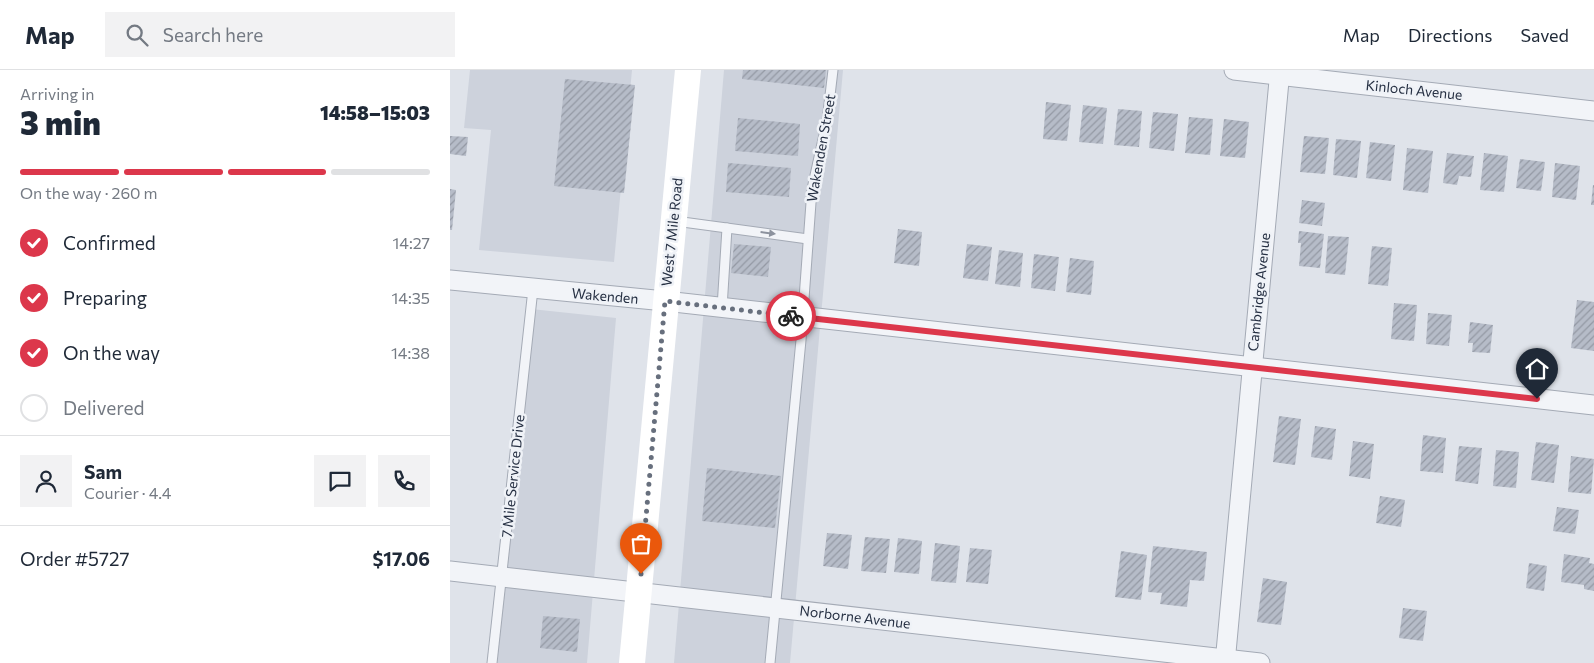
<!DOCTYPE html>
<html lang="en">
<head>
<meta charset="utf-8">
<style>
	body { margin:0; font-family:Commissioner,sans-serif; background:#f2f2f3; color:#1f2937; height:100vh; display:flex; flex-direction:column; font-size:19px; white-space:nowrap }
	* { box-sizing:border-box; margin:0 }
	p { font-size:16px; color:#747a83 }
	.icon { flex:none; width:28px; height:28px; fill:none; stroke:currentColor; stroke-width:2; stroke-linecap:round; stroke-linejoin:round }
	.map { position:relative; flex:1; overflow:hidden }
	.sheet { display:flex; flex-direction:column; background:#fff; width:450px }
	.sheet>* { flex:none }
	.pin { position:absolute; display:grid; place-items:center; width:42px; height:42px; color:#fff; margin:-51px -21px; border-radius:50% 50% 50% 0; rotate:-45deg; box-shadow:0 0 5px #0007 }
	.pin .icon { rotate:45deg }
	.courier { position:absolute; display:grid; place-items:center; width:50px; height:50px; margin:-25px; border:4px solid #dc374b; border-radius:50%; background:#fff; color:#222; box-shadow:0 1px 6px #0007 }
	.summary em { font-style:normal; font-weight:800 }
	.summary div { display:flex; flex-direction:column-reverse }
	.summary { display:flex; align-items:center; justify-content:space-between; height:85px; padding:0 20px }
	h1 { font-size:32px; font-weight:800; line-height:38px }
	.bar { display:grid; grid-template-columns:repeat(4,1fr); gap:8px 5px; align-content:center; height:60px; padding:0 20px }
	.bar i { height:6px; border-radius:4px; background:#e0e1e3 }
	.bar .current { background:#dc374b }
	.bar p { grid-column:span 4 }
	.line { display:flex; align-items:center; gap:12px; padding:0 20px; border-top:1px solid #e0e1e3 }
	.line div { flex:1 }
	.round { display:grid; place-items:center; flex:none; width:52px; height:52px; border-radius:0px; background:#f2f2f3 }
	ol { padding:0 20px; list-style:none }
	li { display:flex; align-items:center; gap:15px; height:55px }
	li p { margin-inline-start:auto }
	li .icon { padding:5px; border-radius:50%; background:#dc374b; color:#fff; stroke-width:4 }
	li:last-child { color:#747a83 }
	li i { width:28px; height:28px; border:2px solid #e0e1e3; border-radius:50% }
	header { display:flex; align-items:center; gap:30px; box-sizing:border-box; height:70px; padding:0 25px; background:#fff; border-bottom:1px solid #e0e1e3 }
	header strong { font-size:24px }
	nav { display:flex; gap:28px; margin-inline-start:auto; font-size:18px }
	.search { width:350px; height:45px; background:#f2f2f3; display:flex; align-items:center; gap:12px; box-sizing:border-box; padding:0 18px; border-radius:0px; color:#747a83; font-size:19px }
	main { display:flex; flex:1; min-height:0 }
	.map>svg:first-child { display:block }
	.built { fill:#cdd2dc }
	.building { fill:url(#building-hatch) }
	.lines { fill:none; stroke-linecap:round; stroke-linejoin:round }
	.service-casing { stroke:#a4aab5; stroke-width:11 }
	.minor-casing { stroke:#a4aab5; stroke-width:21 }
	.service { stroke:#f2f4f8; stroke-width:9 }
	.minor { stroke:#f2f4f8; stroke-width:19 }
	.secondary { stroke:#fff; stroke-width:26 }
	.oneway { fill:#8c929e }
	.done { stroke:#676f7d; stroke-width:5; stroke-dasharray:0 9 }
	.route { stroke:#dc374b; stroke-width:6 }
	.labels { text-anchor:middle; stroke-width:5; stroke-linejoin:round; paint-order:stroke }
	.street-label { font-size:14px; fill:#263043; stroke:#eff2f7 }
</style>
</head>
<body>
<header>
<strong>Map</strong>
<div class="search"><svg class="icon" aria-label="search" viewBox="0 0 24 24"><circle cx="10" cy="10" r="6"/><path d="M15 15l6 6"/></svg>Search here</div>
<nav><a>Map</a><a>Directions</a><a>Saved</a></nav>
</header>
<main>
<section class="sheet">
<div class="summary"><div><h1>3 min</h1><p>Arriving in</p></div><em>14:58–15:03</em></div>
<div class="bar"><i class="current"></i><i class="current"></i><i class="current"></i><i></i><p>On the way · 260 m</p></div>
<ol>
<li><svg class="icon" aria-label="check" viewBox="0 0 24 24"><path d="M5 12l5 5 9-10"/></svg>Confirmed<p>14:27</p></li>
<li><svg class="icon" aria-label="check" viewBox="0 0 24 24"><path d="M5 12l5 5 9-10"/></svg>Preparing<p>14:35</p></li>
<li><svg class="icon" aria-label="check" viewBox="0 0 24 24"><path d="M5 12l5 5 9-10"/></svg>On the way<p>14:38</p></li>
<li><i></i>Delivered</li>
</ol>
<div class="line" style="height:90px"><a class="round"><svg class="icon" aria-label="person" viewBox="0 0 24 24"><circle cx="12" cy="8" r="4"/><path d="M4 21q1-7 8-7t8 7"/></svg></a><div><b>Sam</b><p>Courier · 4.4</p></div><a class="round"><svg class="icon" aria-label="chat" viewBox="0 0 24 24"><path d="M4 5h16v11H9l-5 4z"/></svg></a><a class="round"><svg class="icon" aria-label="phone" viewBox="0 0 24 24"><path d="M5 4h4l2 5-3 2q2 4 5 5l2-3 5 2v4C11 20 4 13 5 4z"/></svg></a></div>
<div class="line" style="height:65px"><div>Order #5727</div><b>$17.06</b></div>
</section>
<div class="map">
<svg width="1144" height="593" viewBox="0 0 1144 593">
	<defs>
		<pattern id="building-hatch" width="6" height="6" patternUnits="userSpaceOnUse" patternTransform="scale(1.25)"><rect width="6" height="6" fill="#b6bcc8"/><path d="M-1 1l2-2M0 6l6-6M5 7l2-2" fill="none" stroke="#9499a4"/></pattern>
	</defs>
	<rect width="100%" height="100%" fill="#dfe3ea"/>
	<g class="built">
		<path d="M 20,0 L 182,0 L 164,192 L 29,180 L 41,60 L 14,58 Z"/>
		<path d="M 274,0 L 393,0 L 340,593 L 224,593 Z"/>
		<path d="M 81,239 L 166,248 L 137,593 L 44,593 Z"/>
	</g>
	<g class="building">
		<path d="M 293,0 L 376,0 L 374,18 L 292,9 Z"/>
		<path d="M 115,9 L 185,15 L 174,123 L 104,116 Z"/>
		<path d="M 596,32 L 621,35 L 617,71 L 593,69 Z"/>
		<path d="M 633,35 L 657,38 L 653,74 L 629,72 Z"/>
		<path d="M 668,39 L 692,41 L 689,77 L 664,75 Z"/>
		<path d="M 703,42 L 728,44 L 724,81 L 699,78 Z"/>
		<path d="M 739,47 L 763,49 L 760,85 L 735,83 Z"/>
		<path d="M 288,48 L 350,54 L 348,86 L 285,81 Z"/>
		<path d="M 774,49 L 799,52 L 795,88 L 770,86 Z"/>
		<path d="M 0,66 L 18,67 L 16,86 L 0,84 Z"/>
		<path d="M 854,66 L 879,68 L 875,104 L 850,102 Z"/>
		<path d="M 886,69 L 911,71 L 907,108 L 883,105 Z"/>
		<path d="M 920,72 L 945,75 L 941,111 L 916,108 Z"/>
		<path d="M 957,78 L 983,81 L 978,123 L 953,120 Z"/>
		<path d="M 997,83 L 1024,86 L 1021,107 L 1009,106 L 1007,115 L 993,113 Z"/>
		<path d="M 1034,83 L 1058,86 L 1054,122 L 1030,120 Z"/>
		<path d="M 1070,89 L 1095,92 L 1091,121 L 1066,118 Z"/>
		<path d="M 278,93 L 341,98 L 339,127 L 276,122 Z"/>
		<path d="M 1105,93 L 1130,96 L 1126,130 L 1102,127 Z"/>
		<path d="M 1143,115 L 1144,115 L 1144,135 L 1141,135 Z"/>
		<path d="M 0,119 L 6,120 L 2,160 L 0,160 Z"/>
		<path d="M 852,130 L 875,133 L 872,156 L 849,153 Z"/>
		<path d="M 448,159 L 472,162 L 469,196 L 444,193 Z"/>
		<path d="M 849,161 L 874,164 L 870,198 L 849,196 L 851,173 L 848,173 Z"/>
		<path d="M 878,166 L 899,167 L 895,205 L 875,203 Z"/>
		<path d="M 284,174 L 321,177 L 318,207 L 281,203 Z"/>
		<path d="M 517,174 L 542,177 L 538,211 L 513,208 Z"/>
		<path d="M 922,176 L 942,178 L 938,216 L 918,214 Z"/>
		<path d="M 549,180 L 573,183 L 570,217 L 545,214 Z"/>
		<path d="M 584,184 L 609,187 L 605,221 L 581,218 Z"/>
		<path d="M 620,188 L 644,191 L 641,225 L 616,222 Z"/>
		<path d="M 1127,230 L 1144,232 L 1144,281 L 1121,278 Z"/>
		<path d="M 944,233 L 967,235 L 964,271 L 941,269 Z"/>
		<path d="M 978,243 L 1002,245 L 999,276 L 976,274 Z"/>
		<path d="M 1020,252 L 1043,255 L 1040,283 L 1022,282 L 1023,273 L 1018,273 Z"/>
		<path d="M 829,346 L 851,349 L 845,395 L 823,392 Z"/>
		<path d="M 865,356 L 886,359 L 882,390 L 861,387 Z"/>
		<path d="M 973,365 L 996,368 L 993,403 L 970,401 Z"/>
		<path d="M 903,371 L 924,374 L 920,409 L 899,406 Z"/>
		<path d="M 1086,372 L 1109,375 L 1104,413 L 1081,410 Z"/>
		<path d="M 1009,376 L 1032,378 L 1028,414 L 1005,411 Z"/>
		<path d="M 1046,380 L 1069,382 L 1066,418 L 1043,416 Z"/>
		<path d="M 1121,386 L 1144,389 L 1141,424 L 1118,422 Z"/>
		<path d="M 257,398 L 331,406 L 325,458 L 252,451 Z"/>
		<path d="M 930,426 L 955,430 L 951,457 L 926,453 Z"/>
		<path d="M 1107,437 L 1129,440 L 1125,464 L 1103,461 Z"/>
		<path d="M 377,463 L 402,465 L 398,499 L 373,496 Z"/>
		<path d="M 415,467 L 440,469 L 436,503 L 411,501 Z"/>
		<path d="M 448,468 L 472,471 L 469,504 L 444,502 Z"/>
		<path d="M 485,473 L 510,476 L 506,513 L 481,511 Z"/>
		<path d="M 703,476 L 757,482 L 754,511 L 740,510 L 737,537 L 710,534 L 712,523 L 698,522 Z"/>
		<path d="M 520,478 L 542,480 L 538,514 L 516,512 Z"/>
		<path d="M 671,481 L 697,485 L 691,530 L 665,527 Z"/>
		<path d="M 1114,484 L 1140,488 L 1139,493 L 1144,494 L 1144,521 L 1134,519 L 1134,515 L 1111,512 Z"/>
		<path d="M 1079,493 L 1097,496 L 1094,521 L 1076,518 Z"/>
		<path d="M 813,508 L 837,512 L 831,555 L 807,552 Z"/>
		<path d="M 953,538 L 977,541 L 973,571 L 949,568 Z"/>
		<path d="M 93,546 L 130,549 L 127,582 L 90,578 Z"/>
	</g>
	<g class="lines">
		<g class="service-casing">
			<g id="service">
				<path d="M 225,151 L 358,169"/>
				<path d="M 272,238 L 277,158"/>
				<path d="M 42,593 L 83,219"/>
				<path d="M 320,593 L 351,270 L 362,119 L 377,51 L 383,0"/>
			</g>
		</g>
		<g class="minor-casing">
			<g id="minor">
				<path d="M 784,0 L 1144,41"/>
				<path d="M 0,210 L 215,231 L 1144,335"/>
				<path d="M 0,501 L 810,593"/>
				<path d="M 775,593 L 830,0"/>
			</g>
		</g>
		<use href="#service" class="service"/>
		<use href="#minor" class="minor"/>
		<path class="secondary" d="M 182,593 L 238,0"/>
	</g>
	<defs><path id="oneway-solid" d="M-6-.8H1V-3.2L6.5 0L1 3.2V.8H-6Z" transform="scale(1.25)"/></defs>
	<use class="oneway" href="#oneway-solid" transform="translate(318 163) rotate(7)"/>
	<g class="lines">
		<path class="done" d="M 191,504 L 215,231 L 341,246"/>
		<path class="route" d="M 341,246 L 1087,329"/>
	</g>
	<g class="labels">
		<g class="street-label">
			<text transform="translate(964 20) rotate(6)" y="5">Kinloch Avenue</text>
			<text transform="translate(371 78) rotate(-80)" y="5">Wakenden Street</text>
			<text transform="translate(222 162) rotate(-84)" y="5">West 7 Mile Road</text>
			<text transform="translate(809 222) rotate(-84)" y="5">Cambridge Avenue</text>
			<text transform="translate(155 226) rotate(5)" y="5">Wakenden</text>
			<text transform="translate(63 406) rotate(-84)" y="5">7 Mile Service Drive</text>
			<text transform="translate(405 547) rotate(7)" y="5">Norborne Avenue</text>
		</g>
	</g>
</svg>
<div class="pin" style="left:191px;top:504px;background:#ea580c"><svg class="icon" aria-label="bag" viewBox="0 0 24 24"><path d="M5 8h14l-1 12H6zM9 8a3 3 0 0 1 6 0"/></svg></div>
<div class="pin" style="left:1087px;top:329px;background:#1f2937"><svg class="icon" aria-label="home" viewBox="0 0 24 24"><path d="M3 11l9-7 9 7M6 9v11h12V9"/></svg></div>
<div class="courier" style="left:341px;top:246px"><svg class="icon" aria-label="bike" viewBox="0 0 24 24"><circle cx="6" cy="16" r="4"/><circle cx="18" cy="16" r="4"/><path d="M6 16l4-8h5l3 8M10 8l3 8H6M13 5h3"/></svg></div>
</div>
</main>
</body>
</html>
